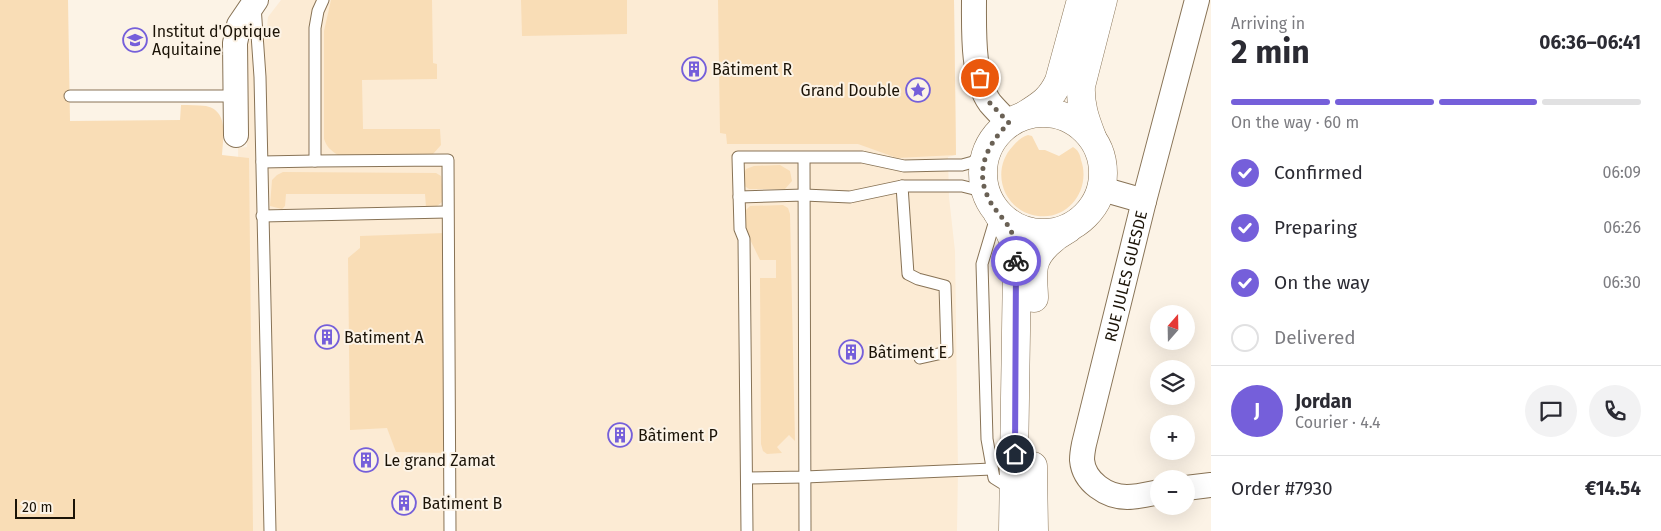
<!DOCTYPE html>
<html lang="en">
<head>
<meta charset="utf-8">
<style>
	body { margin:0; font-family:"Fira Sans",sans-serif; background:#f2f2f3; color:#2b2b33; height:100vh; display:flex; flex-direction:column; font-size:19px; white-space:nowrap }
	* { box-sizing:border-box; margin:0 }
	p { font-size:16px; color:#7c7c81 }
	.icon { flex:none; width:28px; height:28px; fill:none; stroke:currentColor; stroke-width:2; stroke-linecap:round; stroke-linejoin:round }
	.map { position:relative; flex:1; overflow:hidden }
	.drawer { display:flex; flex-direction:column; background:#fff; width:450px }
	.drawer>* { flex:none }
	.needle { width:32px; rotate:20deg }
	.controls { position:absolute; left:1150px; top:305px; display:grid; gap:10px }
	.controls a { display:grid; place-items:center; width:45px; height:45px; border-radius:50%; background:#fff; box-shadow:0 5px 20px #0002; font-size:25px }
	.scale { position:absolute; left:15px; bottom:12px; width:60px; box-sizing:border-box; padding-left:5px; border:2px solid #1b1307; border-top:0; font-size:14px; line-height:18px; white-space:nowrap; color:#1b1307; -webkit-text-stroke:4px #fcf3e6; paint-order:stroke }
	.pin { position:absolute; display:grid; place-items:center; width:42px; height:42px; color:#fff; margin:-21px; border:2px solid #fff; border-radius:50%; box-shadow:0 1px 5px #0007 }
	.courier { position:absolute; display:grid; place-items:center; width:50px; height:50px; margin:-25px; border:4px solid #755fda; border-radius:50%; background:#fff; color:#222; box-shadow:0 1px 6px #0007 }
	.head em { font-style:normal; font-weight:700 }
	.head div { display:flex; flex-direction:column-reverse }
	.head { display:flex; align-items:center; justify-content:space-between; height:85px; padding:0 20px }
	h1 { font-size:32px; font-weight:700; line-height:38px }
	.bar { display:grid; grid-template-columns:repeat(4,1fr); gap:8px 5px; align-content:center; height:60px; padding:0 20px }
	.bar i { height:6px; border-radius:4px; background:#e1e1e2 }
	.bar .on { background:#755fda }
	.bar p { grid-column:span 4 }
	.line { display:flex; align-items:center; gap:12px; padding:0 20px; border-top:1px solid #e1e1e2 }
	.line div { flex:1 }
	.round { display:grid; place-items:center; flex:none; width:52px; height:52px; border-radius:26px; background:#f2f2f3 }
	ol { padding:0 20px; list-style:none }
	li { display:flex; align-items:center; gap:15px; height:55px }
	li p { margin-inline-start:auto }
	li .icon { padding:5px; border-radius:50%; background:#755fda; color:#fff; stroke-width:4 }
	li:last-child { color:#7c7c81 }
	li i { width:28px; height:28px; border:2px solid #e1e1e2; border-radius:50% }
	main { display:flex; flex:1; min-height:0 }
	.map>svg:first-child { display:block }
	.built { fill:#fcebd4 }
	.green { fill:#f9ddb6 }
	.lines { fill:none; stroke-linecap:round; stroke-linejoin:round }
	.lane-casing { stroke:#887356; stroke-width:13 }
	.street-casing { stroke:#887356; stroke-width:26 }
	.secondary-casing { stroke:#887356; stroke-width:29 }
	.lane { stroke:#fff; stroke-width:11 }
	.street { stroke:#fff; stroke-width:24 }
	.secondary { stroke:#fff; stroke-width:28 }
	.done { stroke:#6a6155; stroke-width:5; stroke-dasharray:0 9 }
	.route { stroke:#755fda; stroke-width:6 }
	.labels { text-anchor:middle; stroke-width:4; stroke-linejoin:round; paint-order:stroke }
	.poi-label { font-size:16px; fill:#1b1307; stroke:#fcf3e6; text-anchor:start }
	.street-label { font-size:16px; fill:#1b1307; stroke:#fcf3e6 }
</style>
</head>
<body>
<main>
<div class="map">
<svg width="1211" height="531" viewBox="0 0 1211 531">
	<rect width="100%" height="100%" fill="#fcf3e6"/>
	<path class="built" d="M 281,0 L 954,0 L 956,155 L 948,157 L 949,197 L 955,251 L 958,471 L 957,531 L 246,531 L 238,148 L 247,147 L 246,42 L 266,37 L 268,17 Z"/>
	<g class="green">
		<path d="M 0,0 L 68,0 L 70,121 L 180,120 L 181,105 C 189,105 198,105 206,106 C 229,111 223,137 222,155 L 249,158 L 253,531 L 0,531 Z"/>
		<path d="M 331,0 L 432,0 L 433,63 L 437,64 L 437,79 L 362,80 L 363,129 L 440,129 L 441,145 L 433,154 L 338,155 C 330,150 327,147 324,139 L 324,31 Z"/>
		<path d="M 521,0 L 627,0 L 627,34 L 522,36 Z"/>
		<path d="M 718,0 L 954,0 L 956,155 L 897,158 L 858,144 L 727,144 L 726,134 L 720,133 Z"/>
		<path d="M 1028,135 L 1032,136 L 1039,150 L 1045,150 L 1059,156 L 1073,147 C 1078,150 1080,154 1081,160 C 1091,188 1070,220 1038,216 C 1004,212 989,171 1013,146 C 1017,141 1022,137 1028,135 Z"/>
		<path d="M 780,165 L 790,171 L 792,181 L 785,189 L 749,189 L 743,185 L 741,179 L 746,169 L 754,166 Z"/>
		<path d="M 283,172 L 436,173 L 441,176 L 443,195 L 442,202 L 437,206 L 426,207 L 425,194 L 286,194 L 285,206 L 282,209 L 270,206 L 272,180 L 277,175 Z"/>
		<path d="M 783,205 L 788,208 L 790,214 L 795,441 L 789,435 L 777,447 L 782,453 L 767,454 L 763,451 L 761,444 L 760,278 L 776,278 L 776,260 L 760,260 L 744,227 L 745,211 L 750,206 Z"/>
		<path d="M 445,233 L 449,453 L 396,452 L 387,428 L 350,430 L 348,258 L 360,248 L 360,236 Z"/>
	</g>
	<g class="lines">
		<g class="lane-casing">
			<g id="lane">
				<path d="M 323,0 L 318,11 L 315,28 L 315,161 L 448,160 L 450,531"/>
				<path d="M 255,6 L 260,77 L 270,531"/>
				<path d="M 70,96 L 235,96"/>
				<path d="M 804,158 L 805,531"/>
				<path d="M 262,162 L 315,161"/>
				<path d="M 902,186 L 908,274 L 918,279 L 945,286 L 947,352 L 920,358"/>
				<path d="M 739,197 L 804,195 L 850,197 L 902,186 L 962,186 L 974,189 L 987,195"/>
				<path d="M 262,216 L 447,212"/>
				<path d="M 996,217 L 982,264 L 987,439 L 994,478 L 1002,483 L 1013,484"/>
				<path d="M 747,478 L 805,477 L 992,469"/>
				<path d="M 747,531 L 744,239 L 740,229 L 738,157 L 862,157 L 904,166 L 948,165 L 962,165 L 973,162 L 988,149"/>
			</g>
		</g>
		<g class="street-casing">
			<g id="street">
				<path d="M 974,0 C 974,30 972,78 990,103 C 996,110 1003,117 1009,123"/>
				<path d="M 236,135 L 235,43 L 239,25 L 256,0"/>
				<path d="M 1102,189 L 1144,201"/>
				<path d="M 1186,488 L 1211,485"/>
				<path id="s1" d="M 1159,492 C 1149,494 1137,497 1127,497 C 1107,497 1084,482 1082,460 C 1082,455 1083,449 1084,444 L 1144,201 L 1197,0"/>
			</g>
		</g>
		<g class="secondary-casing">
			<g id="secondary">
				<circle cx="1043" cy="173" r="60"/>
				<path d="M 1025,115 C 1041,105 1051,99 1059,81 L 1081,0"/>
				<path d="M 1092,137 C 1085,119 1080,105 1081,86 L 1103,0"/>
				<path d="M 998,214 C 1013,233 1014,241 1017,265 L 1013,531"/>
				<path d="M 1034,298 C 1034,288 1032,276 1034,266 C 1037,250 1055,236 1068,229"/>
				<path d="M 1033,466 L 1034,531"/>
			</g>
		</g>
		<use href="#lane" class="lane"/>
		<use href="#street" class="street"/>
		<use href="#secondary" class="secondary"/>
	</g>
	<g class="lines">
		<path class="done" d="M 980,78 L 989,102 L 1009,123 C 989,142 975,168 987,195 C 992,208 1002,216 1009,227 C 1015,237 1015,249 1016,261"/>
		<path class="route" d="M 1015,454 L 1016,261"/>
	</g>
	<defs>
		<g id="university-ring" transform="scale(1.25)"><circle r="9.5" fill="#fcf3e6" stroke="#755fda" stroke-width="1.5"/><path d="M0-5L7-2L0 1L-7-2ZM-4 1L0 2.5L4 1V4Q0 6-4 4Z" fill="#755fda"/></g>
		<g id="building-ring" transform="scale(1.25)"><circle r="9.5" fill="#fcf3e6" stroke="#755fda" stroke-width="1.5"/><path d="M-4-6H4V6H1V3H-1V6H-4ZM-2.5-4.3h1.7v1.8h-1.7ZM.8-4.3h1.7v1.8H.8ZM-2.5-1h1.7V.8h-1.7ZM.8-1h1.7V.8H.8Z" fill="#755fda"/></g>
		<g id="sight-ring" transform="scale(1.25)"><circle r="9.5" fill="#fcf3e6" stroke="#755fda" stroke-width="1.5"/><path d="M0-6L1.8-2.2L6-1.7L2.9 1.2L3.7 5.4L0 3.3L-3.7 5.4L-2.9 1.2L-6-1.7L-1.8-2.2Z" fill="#755fda"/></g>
	</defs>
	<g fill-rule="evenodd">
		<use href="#university-ring" x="135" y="40"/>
		<use href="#building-ring" x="694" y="69"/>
		<use href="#sight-ring" x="918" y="90"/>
		<use href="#building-ring" x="327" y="337"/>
		<use href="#building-ring" x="851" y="352"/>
		<use href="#building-ring" x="620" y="435"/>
		<use href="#building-ring" x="366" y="460"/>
		<use href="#building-ring" x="404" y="503"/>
	</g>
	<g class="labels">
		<g class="poi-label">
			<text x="152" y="37">Institut d'Optique<tspan x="152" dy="18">Aquitaine</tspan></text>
			<text x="712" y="75">Bâtiment R</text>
			<text x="900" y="96" text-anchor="end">Grand Double</text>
			<text x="344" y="343">Batiment A</text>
			<text x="868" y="358">Bâtiment E</text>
			<text x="638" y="441">Bâtiment P</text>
			<text x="384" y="466">Le grand Zamat</text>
			<text x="422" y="509">Batiment B</text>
		</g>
		<g class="street-label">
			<text dy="6" stroke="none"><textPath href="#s1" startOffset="285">RUE JULES GUESDE</textPath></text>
		</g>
	</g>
</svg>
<div class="controls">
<a><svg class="needle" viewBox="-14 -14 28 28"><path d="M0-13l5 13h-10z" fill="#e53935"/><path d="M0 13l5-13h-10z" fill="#7c7c81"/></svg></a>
<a><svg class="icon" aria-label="layers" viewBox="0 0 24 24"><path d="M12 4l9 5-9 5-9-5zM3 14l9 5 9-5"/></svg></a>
<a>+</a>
<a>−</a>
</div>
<div class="scale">20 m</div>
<div class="pin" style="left:980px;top:78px;background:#ea580c"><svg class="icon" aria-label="bag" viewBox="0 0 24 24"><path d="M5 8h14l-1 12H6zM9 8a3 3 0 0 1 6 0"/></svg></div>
<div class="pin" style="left:1015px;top:454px;background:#1f2937"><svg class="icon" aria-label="home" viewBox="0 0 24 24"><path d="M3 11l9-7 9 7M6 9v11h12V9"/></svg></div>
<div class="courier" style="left:1016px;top:261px"><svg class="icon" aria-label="bike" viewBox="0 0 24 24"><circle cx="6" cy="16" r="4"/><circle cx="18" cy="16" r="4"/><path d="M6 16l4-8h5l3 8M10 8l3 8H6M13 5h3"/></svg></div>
</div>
<section class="drawer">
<div class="head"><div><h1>2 min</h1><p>Arriving in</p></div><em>06:36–06:41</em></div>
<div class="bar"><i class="on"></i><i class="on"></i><i class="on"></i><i></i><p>On the way · 60 m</p></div>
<ol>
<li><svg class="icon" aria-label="check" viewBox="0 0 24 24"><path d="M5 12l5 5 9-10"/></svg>Confirmed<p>06:09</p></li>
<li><svg class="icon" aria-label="check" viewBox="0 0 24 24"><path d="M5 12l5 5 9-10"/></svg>Preparing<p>06:26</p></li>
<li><svg class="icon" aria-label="check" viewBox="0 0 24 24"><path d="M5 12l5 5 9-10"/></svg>On the way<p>06:30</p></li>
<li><i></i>Delivered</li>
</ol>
<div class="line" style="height:90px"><b class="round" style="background:#755fda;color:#fff">J</b><div><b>Jordan</b><p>Courier · 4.4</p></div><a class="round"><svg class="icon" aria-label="chat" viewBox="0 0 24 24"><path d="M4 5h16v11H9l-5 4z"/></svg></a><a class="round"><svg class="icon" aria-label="phone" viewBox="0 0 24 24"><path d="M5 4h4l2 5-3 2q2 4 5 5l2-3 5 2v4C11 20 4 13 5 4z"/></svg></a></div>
<div class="line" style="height:65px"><div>Order #7930</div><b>€14.54</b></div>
</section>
</main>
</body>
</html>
